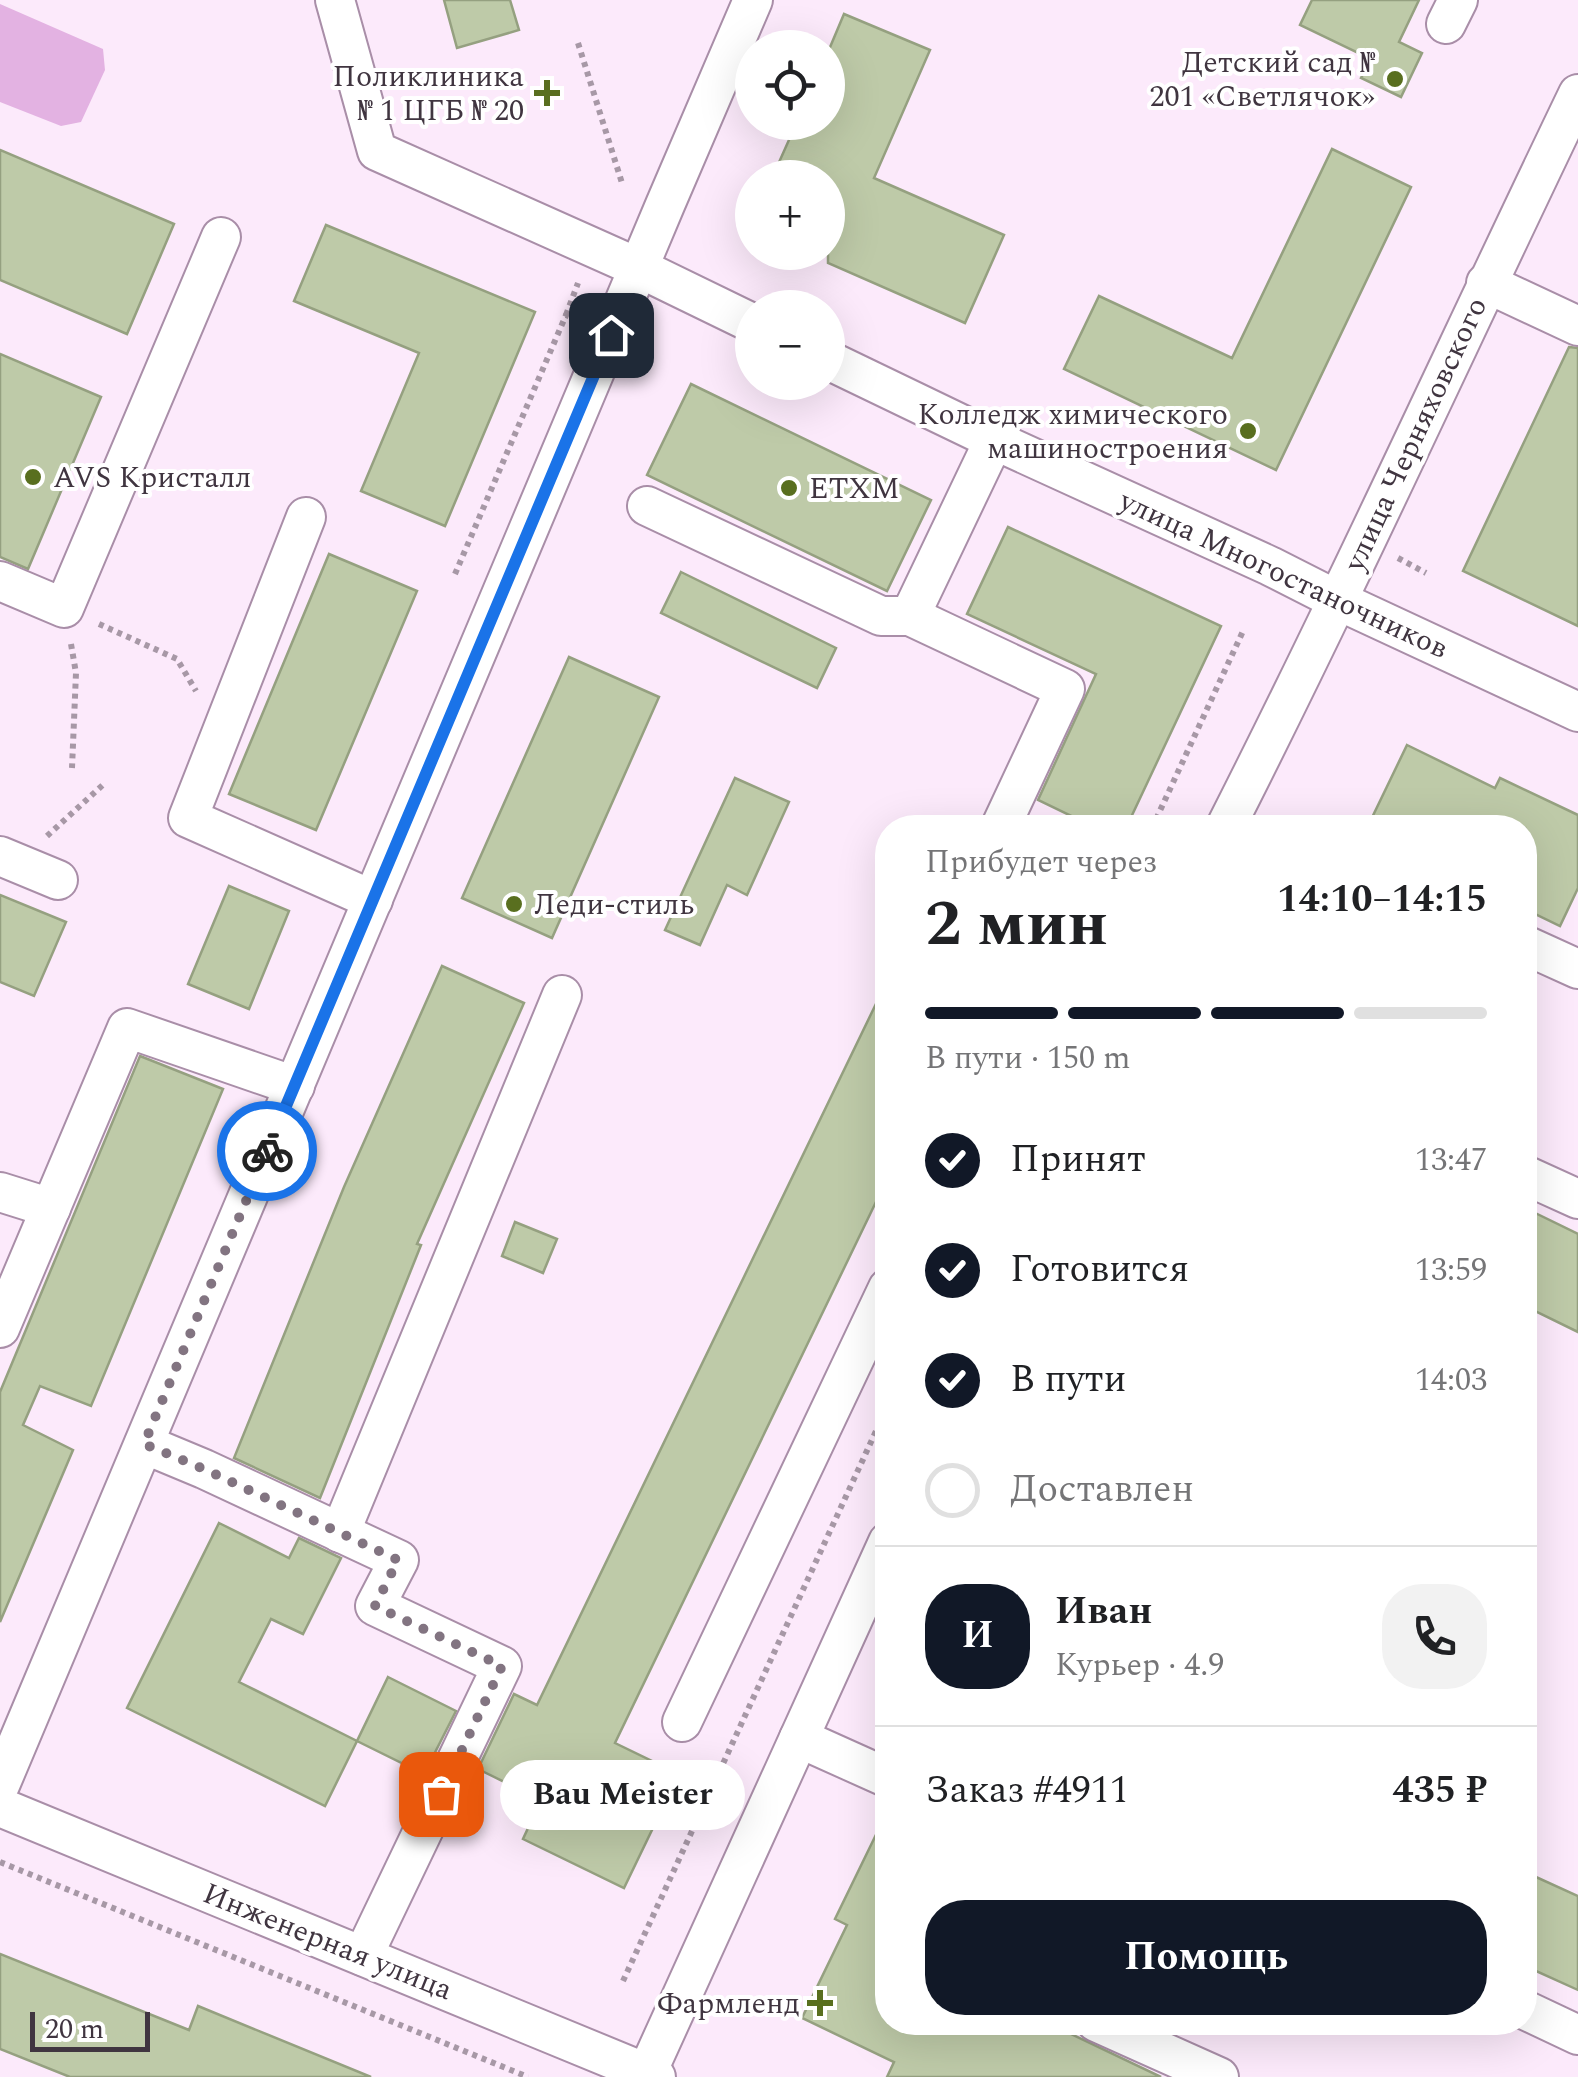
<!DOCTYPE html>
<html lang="ru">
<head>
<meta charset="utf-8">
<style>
	body { margin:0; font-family:Spectral,serif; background:#f2f2f2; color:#202124; height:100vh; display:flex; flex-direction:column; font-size:38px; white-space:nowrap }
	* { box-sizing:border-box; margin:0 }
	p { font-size:32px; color:#757577 }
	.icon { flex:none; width:55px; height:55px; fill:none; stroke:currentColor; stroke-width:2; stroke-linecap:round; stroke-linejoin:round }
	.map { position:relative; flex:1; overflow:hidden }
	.sheet { position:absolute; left:875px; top:815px; width:662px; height:1220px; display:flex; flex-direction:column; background:#fff; border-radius:40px; box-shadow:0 10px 40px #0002 }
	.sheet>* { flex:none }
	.buttons { position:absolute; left:735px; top:30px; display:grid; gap:20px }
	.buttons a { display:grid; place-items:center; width:110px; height:110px; border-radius:50%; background:#fff; box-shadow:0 10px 40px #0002; font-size:50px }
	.scale { position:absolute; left:30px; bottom:25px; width:120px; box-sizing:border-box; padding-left:10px; border:5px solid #403540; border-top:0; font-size:28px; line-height:35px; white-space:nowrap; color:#403540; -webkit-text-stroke:8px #fff; paint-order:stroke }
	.pin { position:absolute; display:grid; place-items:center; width:85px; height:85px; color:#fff; margin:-42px; border-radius:20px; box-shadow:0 5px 15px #0006 }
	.courier { position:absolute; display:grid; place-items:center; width:100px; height:100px; margin:-50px; border:8px solid #1a73e8; border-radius:50%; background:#fff; color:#222; box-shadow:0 2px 12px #0007 }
	.bubble { position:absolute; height:70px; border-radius:35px; background:#fff; box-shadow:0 10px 40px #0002; font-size:32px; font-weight:700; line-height:70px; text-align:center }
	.overview em { font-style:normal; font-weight:700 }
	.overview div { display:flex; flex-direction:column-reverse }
	.overview { display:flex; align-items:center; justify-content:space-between; height:170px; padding:0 50px }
	h1 { font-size:65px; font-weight:700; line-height:75px }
	.bar { display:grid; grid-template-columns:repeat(4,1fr); gap:15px 10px; align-content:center; height:120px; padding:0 50px }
	.bar i { height:12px; border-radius:8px; background:#e0e0e0 }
	.bar .selected { background:#111827 }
	.bar p { grid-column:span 4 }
	.line { display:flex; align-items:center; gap:25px; padding:0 50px; border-top:2px solid #e0e0e0 }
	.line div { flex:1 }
	.round { display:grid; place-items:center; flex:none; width:105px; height:105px; border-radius:40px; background:#f2f2f2 }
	ol { padding:0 50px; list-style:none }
	li { display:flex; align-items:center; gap:30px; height:110px }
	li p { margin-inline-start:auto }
	li .icon { padding:10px; border-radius:50%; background:#111827; color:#fff; stroke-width:4 }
	li:last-child { color:#757577 }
	li i { width:55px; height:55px; border:5px solid #e0e0e0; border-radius:50% }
	.primary-button { display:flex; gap:20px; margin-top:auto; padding:20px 50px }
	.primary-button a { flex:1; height:115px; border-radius:40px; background:#111827; color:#fff; font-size:40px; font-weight:700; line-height:115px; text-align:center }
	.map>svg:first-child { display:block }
	.green { fill:#e3b2e2 }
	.building { fill:#becaa8; stroke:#95a080; stroke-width:2.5 }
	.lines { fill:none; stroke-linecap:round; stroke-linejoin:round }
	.minor-casing { stroke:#a98ea8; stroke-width:42 }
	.path { stroke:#a798a6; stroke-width:6; stroke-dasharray:5 5; stroke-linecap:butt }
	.minor { stroke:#fff; stroke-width:38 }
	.done { stroke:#827481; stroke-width:10; stroke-dasharray:0 18 }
	.route { stroke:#1a73e8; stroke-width:12 }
	.poi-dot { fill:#596f1f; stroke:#fff; stroke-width:4 }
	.labels { text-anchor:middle; stroke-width:8; stroke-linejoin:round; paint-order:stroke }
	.poi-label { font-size:30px; fill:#403540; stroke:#fff; text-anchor:end }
	.street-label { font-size:30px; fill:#403540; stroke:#fff }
</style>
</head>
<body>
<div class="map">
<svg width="1578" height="2077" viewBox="0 0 1578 2077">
	<rect width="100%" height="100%" fill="#fceafb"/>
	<path class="green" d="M 0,4 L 103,49 L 105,70 L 81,122 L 61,126 L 0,102 Z"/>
	<g class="building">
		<path d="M 444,0 L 510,0 L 519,30 L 457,48 Z"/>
		<path d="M 1312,0 L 1419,0 L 1399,42 L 1422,53 L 1401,97 L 1361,78 L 1371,59 L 1300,25 Z"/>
		<path d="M 844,14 L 930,50 L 874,178 L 1004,235 L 965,323 L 828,263 L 828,178 L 772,178 L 797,122 L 828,122 L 828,52 Z"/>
		<path d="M 1332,149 L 1411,187 L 1276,470 L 1064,369 L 1099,296 L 1232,358 Z"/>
		<path d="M 0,150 L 174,224 L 127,334 L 0,280 Z"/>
		<path d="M 326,225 L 535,312 L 445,526 L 361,491 L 419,353 L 294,301 Z"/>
		<path d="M 1569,347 L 1578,348 L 1578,626 L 1463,571 Z"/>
		<path d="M 0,354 L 101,397 L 28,569 L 0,557 Z"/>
		<path d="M 691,384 L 931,500 L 887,591 L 647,475 Z"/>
		<path d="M 1008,527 L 1221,626 L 1126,828 L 1096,828 L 1038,800 L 1096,674 L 967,614 Z"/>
		<path d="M 329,554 L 417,591 L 316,830 L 229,794 Z"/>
		<path d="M 681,572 L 836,648 L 817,688 L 661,613 Z"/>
		<path d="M 569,657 L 659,697 L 552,938 L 462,898 Z"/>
		<path d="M 1407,745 L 1495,788 L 1500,778 L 1578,815 L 1578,888 L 1560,926 L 1525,909 L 1525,828 L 1367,828 Z"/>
		<path d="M 735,778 L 789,802 L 747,895 L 727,885 L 700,945 L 665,930 Z"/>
		<path d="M 229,886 L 289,911 L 249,1009 L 188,984 Z"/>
		<path d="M 0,895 L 66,922 L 34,996 L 0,982 Z"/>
		<path d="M 442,966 L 524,1003 L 417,1244 L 421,1245 L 320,1498 L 234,1458 L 344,1187 Z"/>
		<path d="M 888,979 L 888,1177 L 615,1743 L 679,1774 L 624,1888 L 523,1839 L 541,1800 L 478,1769 L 514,1694 L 537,1705 Z"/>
		<path d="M 140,1056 L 223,1089 L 91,1406 L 40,1386 L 23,1425 L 73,1450 L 0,1622 L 0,1392 Z"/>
		<path d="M 1525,1208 L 1578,1234 L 1578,1332 L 1525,1306 Z"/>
		<path d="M 515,1222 L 557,1239 L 543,1273 L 502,1256 Z"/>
		<path d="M 219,1523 L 289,1558 L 299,1538 L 341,1558 L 303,1634 L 271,1619 L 239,1682 L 357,1741 L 325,1806 L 127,1708 Z"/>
		<path d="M 388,1677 L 456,1711 L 424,1774 L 357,1741 Z"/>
		<path d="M 888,1810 L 888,2022 L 1046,2022 L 1161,2077 L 887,2077 L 894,2062 L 802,2018 L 847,1925 L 835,1919 Z"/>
		<path d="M 1525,1872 L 1578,1896 L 1578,1990 L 1525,1966 Z"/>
		<path d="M 0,1954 L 189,2030 L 198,2006 L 371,2077 L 70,2077 L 0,2049 Z"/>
	</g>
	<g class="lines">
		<g class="minor-casing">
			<g id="minor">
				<path d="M 335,0 L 377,151 L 639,268 L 752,323"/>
				<path d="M 1446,24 L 1458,0"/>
				<path d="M 1486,283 L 1578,326"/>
				<path d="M 828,360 L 994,440 L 1270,566 L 1337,600 L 1578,712"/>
				<path d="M 647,506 L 881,616 L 910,616 L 994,440"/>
				<path d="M 306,517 L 188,818 L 373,900"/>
				<path d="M 0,581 L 64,608 L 221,237"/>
				<path d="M 910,616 L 1065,689 L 1000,828"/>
				<path d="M 1225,828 C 1348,586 1460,339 1578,94"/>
				<path d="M 0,856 L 58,880"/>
				<path d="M 1525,945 L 1578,969"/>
				<path d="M 1525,1175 L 1578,1199"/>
				<path d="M 0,1192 L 51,1208"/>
				<path d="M 0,1328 L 127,1028 L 295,1086"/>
				<path d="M 144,1444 L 204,1469 L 399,1560 L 375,1606 L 502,1666 L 363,1956"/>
				<path d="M 340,1533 L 562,995"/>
				<path d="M 682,1722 L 888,1288"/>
				<path d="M 799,1738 L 888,1778"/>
				<path d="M 0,1785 L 665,205 L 753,0"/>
				<path d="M 0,1807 L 656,2077"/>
				<path d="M 1525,2010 L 1578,2035"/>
				<path d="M 1096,2022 L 1219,2077"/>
				<path d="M 645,2077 L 888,1542"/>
			</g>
		</g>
		<g class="path">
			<path d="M 578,43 L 622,183"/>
			<path d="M 566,315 L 578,283"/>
			<path d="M 1398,558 L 1426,573"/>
			<path d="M 455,574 L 566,315 L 578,320"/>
			<path d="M 99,624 L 177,659 L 196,691"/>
			<path d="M 71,644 L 76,673 L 72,768"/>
			<path d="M 1152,828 L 1244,629"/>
			<path d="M 47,836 L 105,783"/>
			<path d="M 0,1862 L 528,2077"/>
			<path d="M 623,1981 L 888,1405"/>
		</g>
		<use href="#minor" class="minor"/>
	</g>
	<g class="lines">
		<path class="done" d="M 267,1151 L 144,1444 L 204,1469 L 398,1560 L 375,1606 L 502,1666 L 441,1794"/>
		<path class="route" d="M 267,1151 L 611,335"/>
	</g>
	<g class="poi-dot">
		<circle cx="1395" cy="79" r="10"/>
		<path d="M542 78h10v10h10v10h-10v10h-10v-10h-10v-10h10z"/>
		<circle cx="1248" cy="431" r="10"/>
		<circle cx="33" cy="477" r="10"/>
		<circle cx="789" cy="488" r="10"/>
		<circle cx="514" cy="904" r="10"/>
		<path d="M815 1988h10v10h10v10h-10v10h-10v-10h-10v-10h10z"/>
	</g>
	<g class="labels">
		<g class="poi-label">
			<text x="1375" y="72">Детский сад №<tspan x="1375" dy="34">201 «Светлячок»</tspan></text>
			<text x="524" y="86">Поликлиника<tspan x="524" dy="34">№ 1 ЦГБ № 20</tspan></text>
			<text x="1228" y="424">Колледж химического<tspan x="1228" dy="34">машиностроения</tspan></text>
			<text x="53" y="487" text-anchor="start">AVS Кристалл</text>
			<text x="809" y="498" text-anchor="start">ЕТХМ</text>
			<text x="534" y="914" text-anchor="start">Леди-стиль</text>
			<text x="800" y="2013">Фармленд</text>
		</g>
		<g class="street-label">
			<text transform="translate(1415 434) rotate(-65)" y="10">улица Черняховского</text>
			<text transform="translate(1284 574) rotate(25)" y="10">улица Многостаночников</text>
			<text transform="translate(328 1941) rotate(22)" y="10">Инженерная улица</text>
		</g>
	</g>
</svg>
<div class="buttons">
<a><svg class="icon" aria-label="locate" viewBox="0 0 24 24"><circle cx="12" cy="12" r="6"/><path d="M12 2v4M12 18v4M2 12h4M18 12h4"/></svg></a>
<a>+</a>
<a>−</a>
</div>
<div class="scale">20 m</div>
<div class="pin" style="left:441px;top:1794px;background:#ea580c"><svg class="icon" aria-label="bag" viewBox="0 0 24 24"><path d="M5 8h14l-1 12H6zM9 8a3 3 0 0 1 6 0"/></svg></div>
<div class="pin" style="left:611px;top:335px;background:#1f2937"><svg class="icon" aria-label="home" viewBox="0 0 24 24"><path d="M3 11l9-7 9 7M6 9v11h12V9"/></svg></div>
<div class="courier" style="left:267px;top:1151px"><svg class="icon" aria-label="bike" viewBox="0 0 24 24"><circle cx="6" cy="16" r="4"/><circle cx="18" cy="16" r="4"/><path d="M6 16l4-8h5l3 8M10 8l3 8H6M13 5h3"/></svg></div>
<div class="bubble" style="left:500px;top:1760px;width:245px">Bau Meister</div>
<section class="sheet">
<div class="overview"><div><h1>2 мин</h1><p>Прибудет через</p></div><em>14:10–14:15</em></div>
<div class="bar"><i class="selected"></i><i class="selected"></i><i class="selected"></i><i></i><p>В пути · 150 m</p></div>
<ol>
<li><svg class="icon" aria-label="check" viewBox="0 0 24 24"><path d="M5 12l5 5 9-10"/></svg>Принят<p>13:47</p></li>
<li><svg class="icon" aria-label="check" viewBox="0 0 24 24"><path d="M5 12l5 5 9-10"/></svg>Готовится<p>13:59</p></li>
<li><svg class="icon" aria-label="check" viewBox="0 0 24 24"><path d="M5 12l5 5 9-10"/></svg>В пути<p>14:03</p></li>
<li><i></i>Доставлен</li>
</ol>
<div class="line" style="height:180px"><b class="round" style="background:#111827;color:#fff">И</b><div><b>Иван</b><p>Курьер · 4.9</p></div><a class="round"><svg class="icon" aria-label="phone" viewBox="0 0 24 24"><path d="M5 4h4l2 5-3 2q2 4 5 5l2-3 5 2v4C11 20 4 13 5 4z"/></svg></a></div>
<div class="line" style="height:130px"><div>Заказ #4911</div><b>435 ₽</b></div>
<div class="primary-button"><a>Помощь</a></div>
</section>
</div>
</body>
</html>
